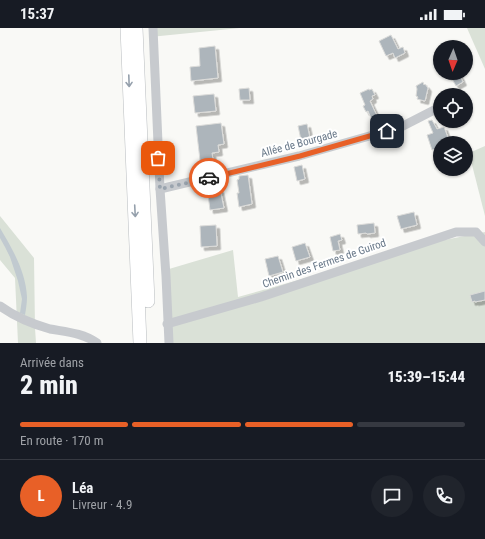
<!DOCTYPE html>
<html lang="fr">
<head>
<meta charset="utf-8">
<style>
	body { margin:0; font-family:"Roboto Condensed",sans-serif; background:#20242c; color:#f1f3f6; height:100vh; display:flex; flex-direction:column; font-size:15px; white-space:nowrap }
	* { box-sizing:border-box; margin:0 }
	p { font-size:13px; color:#9ea1a6 }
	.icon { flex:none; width:22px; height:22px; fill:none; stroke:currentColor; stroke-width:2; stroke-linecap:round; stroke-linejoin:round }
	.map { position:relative; height:315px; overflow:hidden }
	.side { display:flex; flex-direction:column; background:#171b24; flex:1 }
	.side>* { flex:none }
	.needle { width:26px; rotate:182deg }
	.tools { position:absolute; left:433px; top:12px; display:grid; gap:8px }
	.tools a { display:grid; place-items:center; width:40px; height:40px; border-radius:50%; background:#171b24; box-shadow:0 1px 3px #0004; font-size:20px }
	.pin { position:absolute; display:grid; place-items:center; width:34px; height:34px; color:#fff; margin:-17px; border-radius:8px; box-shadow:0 2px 6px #0006 }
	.courier { position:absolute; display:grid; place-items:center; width:40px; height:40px; margin:-20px; border:3px solid #e86027; border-radius:50%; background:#fff; color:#222; box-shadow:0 1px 5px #0007 }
	.summary em { font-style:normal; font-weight:800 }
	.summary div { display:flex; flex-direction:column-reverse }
	.summary { display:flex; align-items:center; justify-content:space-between; height:68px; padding:0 20px }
	h1 { font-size:26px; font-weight:800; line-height:30px }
	.bar { display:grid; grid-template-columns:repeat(4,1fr); gap:6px 4px; align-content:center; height:48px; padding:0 20px }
	.bar i { height:5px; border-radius:3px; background:#363941 }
	.bar .current { background:#e86027 }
	.bar p { grid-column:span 4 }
	.line { display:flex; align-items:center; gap:10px; padding:0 20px; border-top:1px solid #363941 }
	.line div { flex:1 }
	.round { display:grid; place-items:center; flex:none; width:42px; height:42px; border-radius:21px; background:#20242c }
	.status { display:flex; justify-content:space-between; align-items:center; height:28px; padding:0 20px; background:#171b24; direction:ltr }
	.status svg { height:11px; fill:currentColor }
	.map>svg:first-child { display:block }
	.green { fill:#dae1d7 }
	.water { fill:#c1cad0 }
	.building { fill:#adb5bb; stroke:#dbdbd9; filter:url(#shadow) }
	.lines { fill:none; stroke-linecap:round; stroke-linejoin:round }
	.highway-casing { stroke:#b9bdc0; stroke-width:14 }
	.minor { stroke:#c7cace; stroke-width:9 }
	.highway { stroke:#fff; stroke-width:13 }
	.oneway { stroke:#95a0ac }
	.done { stroke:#9aa4ae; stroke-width:4; stroke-dasharray:0 7.2 }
	.route { stroke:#e86027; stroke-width:5 }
	.labels { text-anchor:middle; stroke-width:4; stroke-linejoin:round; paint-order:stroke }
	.street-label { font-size:11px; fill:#677788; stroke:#fff }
</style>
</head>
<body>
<div class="status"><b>15:37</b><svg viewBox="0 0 49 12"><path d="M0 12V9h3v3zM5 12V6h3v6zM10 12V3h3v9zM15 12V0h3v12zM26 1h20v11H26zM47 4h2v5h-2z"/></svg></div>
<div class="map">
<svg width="485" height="315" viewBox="0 0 485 315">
	<defs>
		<filter id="shadow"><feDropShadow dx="3.5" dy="3.5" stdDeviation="0" flood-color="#0004"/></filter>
	</defs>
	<rect width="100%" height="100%" fill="#f9f9f6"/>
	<g class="green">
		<path d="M 151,0 L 240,0 L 150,9 Z"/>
		<path d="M 467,0 L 485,0 L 485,41 Z"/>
		<path d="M 485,118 L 485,188 L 469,125 Z"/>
		<path d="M 0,188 L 34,230 L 35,300 L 36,315 L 18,315 L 15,250 L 0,232 Z"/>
		<path d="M 485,204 L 485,315 L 167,315 L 169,241 L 233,222 L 238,269 L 434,214 Z"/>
	</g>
	<path class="water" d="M 0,200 C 12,220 26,244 27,269 C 27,275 26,281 25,287 L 20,285 L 22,271 L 18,253 L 10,229 L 5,219 L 0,210 Z"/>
	<g class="building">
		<path d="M 391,7 L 398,21 L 403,19 L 405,25 L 395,30 L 393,25 L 386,28 L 379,13 Z"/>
		<path d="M 215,18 L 218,50 L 191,53 L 190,39 L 200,38 L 199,20 Z"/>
		<path d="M 443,45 L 458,45 L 460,48 L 461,49 L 461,50 L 463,54 L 456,58 L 452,51 Z"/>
		<path d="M 423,54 L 424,57 L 425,56 L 428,60 L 425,73 L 417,71 L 418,69 L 416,68 L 417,61 L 416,58 Z"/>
		<path d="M 249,60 L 250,72 L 240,72 L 239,61 Z"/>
		<path d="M 369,61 L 369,62 L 372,61 L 375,67 L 372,68 L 373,71 L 370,73 L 377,88 L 371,90 L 368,83 L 366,84 L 363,78 L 365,77 L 360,65 Z"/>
		<path d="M 214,66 L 216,83 L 195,85 L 193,68 Z"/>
		<path d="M 432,92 L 437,101 L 444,99 L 450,115 L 440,115 L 440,120 L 432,122 L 427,107 L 433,105 L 428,93 Z"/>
		<path d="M 221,95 L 224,116 L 218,117 L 219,124 L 212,125 L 214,139 L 201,141 L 196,98 Z"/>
		<path d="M 307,96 L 310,110 L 301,112 L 298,98 Z"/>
		<path d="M 302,137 L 305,151 L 297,153 L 294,139 Z"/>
		<path d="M 248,147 L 252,176 L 239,179 L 237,165 L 239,165 L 237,152 L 239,151 L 239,148 Z"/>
		<path d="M 215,158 L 215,161 L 220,161 L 224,180 L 210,182 L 207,159 Z"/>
		<path d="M 414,184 L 417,197 L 401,201 L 397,188 Z"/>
		<path d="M 374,195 L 375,205 L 367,206 L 366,205 L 358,206 L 357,197 Z"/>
		<path d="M 216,197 L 217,218 L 201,219 L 200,198 Z"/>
		<path d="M 340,206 L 342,212 L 338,213 L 340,222 L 333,223 L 330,209 Z"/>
		<path d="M 305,215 L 310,229 L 296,233 L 292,219 Z"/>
		<path d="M 278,228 L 283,244 L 269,248 L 265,231 Z"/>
		<path d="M 485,263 L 485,272 L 475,274 L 475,273 L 472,274 L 470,267 Z"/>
	</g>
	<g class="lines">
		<g class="highway-casing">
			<g id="highway">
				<path d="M 127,0 L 140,315"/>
				<path d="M 136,0 L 148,273"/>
			</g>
		</g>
		<g class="minor">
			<path d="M 153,0 L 160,161 L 166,248 L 169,315"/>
			<path d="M 160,161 L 299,128 L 401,99 L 440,79"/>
			<path d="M 0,278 C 15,289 32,296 50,301 C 67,304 83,305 97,315"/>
			<path d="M 167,296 L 261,269 L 456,204 L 476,204 L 485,214"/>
		</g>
		<use href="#highway" class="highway"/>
	</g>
	<defs><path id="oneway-shaft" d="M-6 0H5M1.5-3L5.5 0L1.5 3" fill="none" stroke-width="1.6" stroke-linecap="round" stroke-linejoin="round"/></defs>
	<g class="oneway">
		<use href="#oneway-shaft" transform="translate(129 53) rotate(88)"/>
		<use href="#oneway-shaft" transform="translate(135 183) rotate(87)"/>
	</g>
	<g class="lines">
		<path class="done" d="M 158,130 L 160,161 L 209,150"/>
		<path class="route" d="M 209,150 L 300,128 L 387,103"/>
	</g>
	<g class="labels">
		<g class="street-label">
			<text transform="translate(299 115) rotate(-15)" y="4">Allée de Bourgade</text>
			<text transform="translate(324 235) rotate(-19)" y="4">Chemin des Fermes de Guirod</text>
		</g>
	</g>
</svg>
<div class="tools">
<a><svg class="needle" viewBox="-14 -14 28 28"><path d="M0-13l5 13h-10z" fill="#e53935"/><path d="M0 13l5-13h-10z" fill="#9ea1a6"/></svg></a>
<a><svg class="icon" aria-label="locate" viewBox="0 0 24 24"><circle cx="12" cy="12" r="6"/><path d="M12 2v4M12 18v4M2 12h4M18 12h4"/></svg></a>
<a><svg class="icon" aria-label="layers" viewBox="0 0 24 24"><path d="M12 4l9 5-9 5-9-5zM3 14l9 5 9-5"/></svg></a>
</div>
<div class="pin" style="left:158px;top:130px;background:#ea580c"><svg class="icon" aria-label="bag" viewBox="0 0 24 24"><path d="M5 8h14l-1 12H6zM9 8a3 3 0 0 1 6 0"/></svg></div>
<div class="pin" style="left:387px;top:103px;background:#1f2937"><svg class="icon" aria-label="home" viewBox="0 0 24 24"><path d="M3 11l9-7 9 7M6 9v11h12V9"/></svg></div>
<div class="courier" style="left:209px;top:150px"><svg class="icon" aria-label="car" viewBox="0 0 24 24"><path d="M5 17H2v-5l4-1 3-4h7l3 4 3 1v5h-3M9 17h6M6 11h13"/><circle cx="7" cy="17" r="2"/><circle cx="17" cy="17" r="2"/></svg></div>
</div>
<section class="side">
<div class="summary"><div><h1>2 min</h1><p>Arrivée dans</p></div><em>15:39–15:44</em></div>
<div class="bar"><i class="current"></i><i class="current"></i><i class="current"></i><i></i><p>En route · 170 m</p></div>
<div class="line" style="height:72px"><b class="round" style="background:#e86027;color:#fff">L</b><div><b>Léa</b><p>Livreur · 4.9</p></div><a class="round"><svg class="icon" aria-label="chat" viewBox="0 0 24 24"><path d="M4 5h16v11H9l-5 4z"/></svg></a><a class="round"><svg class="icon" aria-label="phone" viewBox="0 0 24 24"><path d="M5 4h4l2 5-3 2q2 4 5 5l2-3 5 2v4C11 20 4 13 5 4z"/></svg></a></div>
</section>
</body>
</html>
